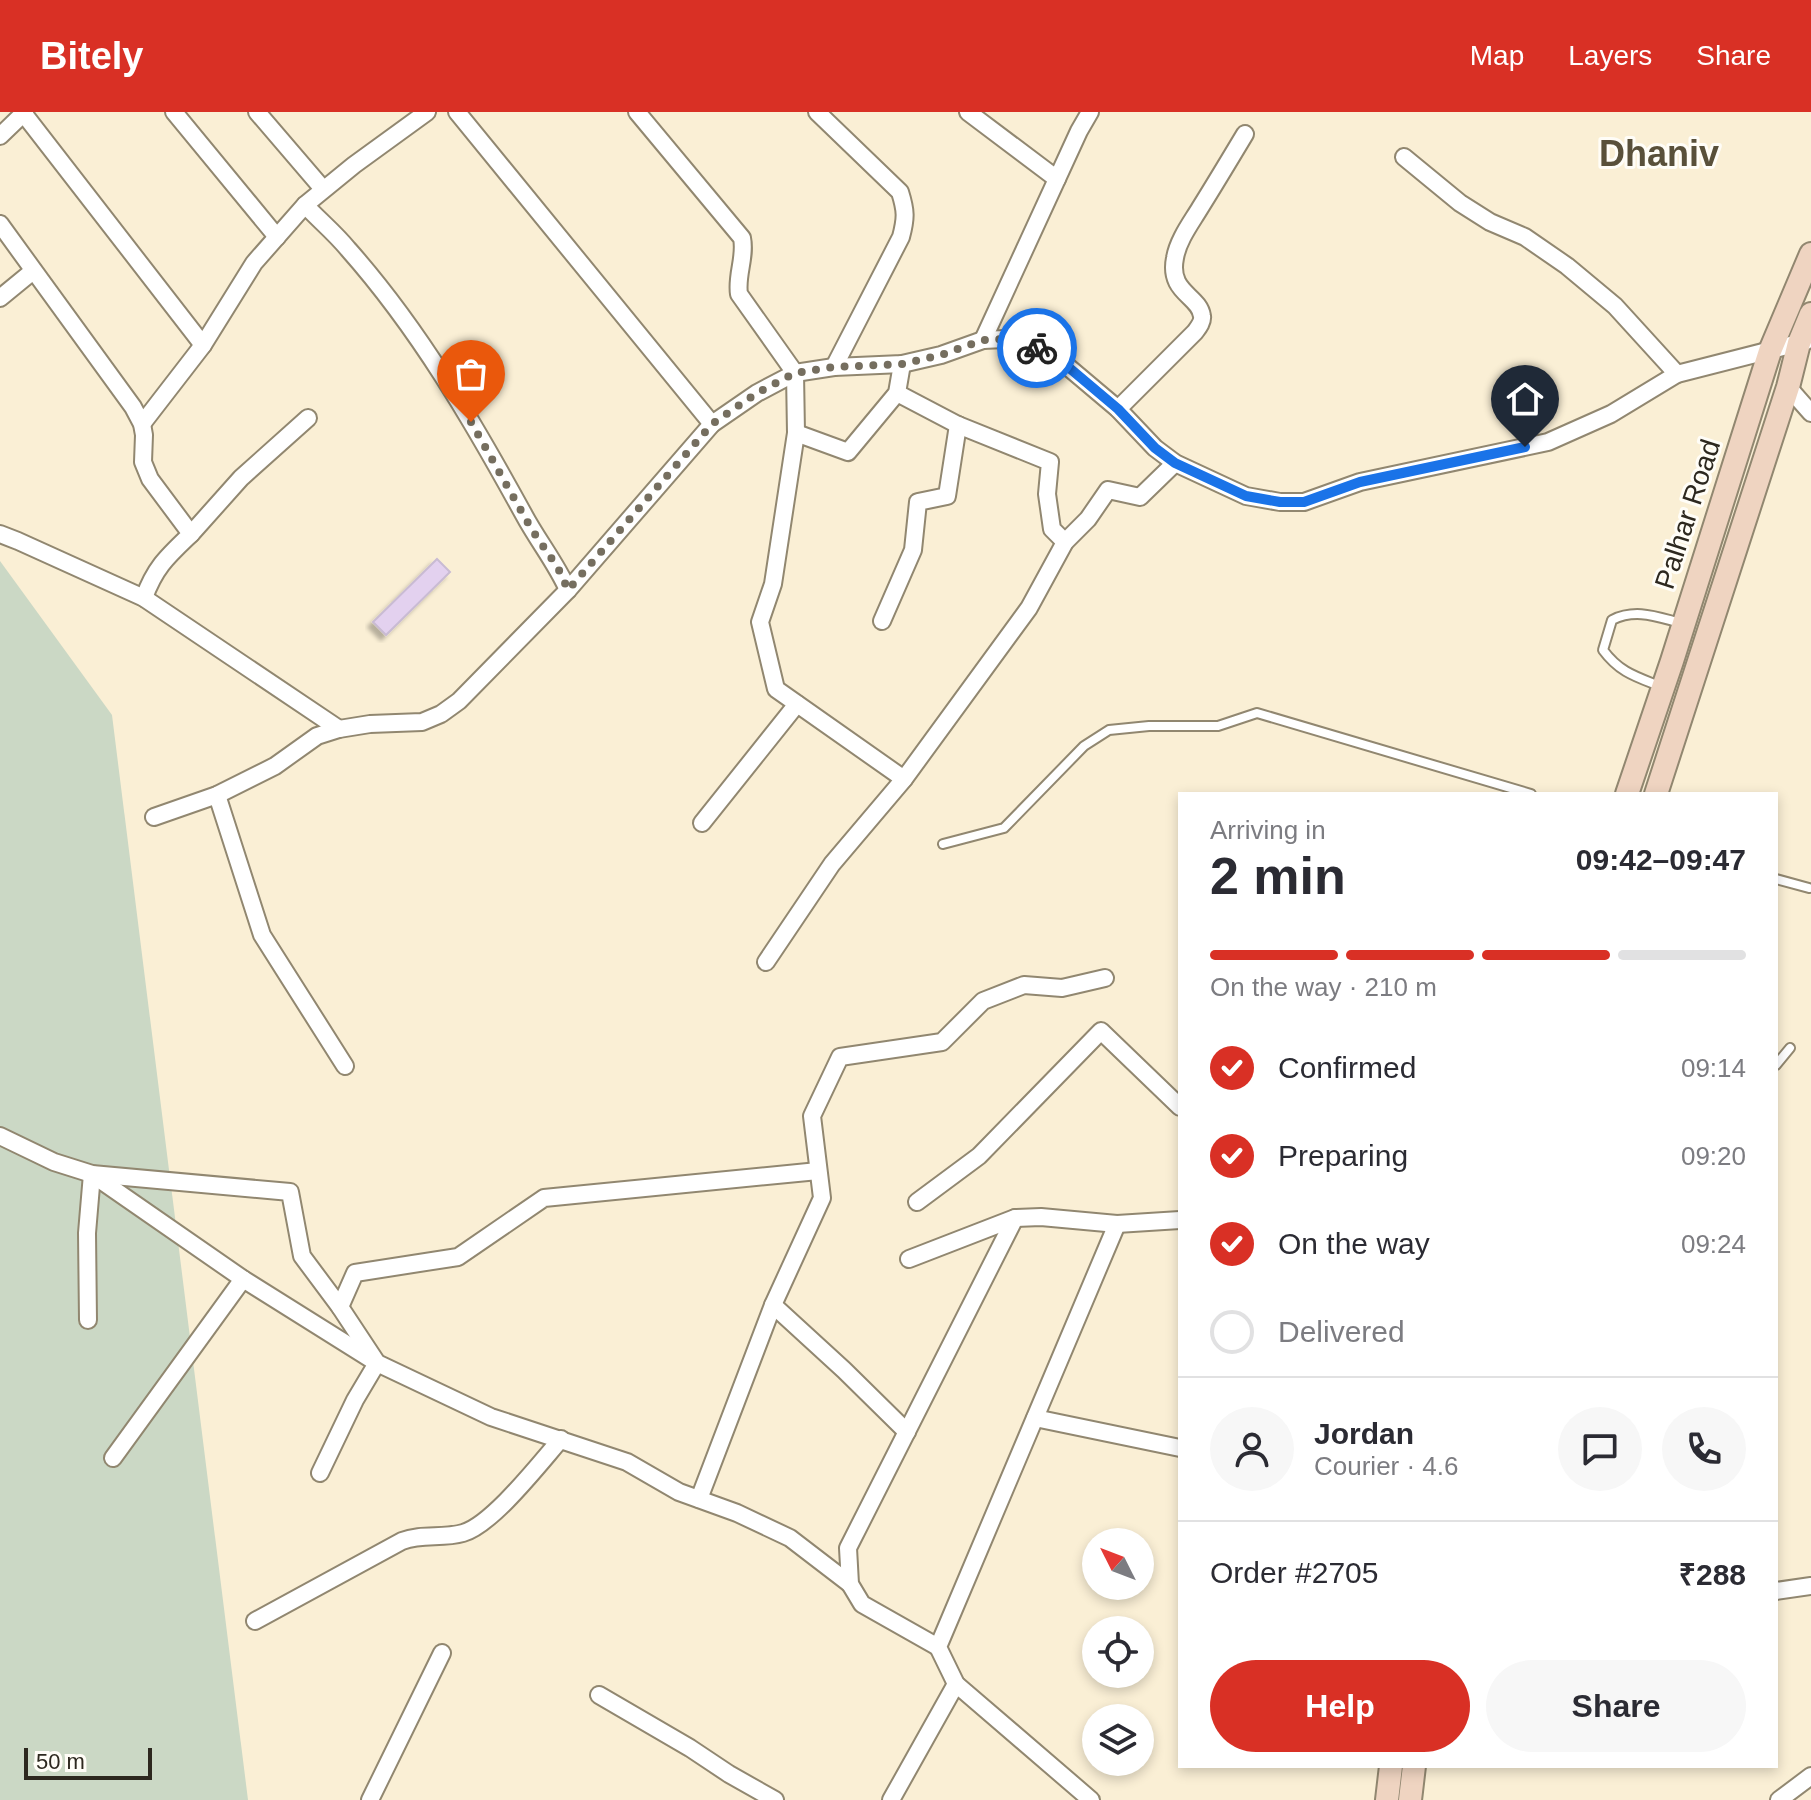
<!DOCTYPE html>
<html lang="en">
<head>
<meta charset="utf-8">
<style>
	body { margin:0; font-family:Arial,sans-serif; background:#f7f7f7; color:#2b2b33; height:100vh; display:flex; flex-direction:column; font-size:30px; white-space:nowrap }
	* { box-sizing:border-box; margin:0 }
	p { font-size:26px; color:#7c7c81 }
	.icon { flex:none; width:44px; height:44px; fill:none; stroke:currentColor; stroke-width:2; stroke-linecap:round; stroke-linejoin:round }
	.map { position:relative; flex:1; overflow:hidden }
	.sheet { position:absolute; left:1178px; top:680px; width:600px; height:976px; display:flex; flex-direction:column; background:#fff; border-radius:0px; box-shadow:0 4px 12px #0003 }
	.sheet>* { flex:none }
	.needle { width:52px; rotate:312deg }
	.tools { position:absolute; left:1082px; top:1416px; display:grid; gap:16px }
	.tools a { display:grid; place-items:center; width:72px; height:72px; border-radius:50%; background:#fff; box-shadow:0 4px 12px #0003; font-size:40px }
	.scale { position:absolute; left:24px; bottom:20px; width:128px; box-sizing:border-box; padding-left:8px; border:4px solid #2d281f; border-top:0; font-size:22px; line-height:28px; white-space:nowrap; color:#2d281f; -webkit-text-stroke:6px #fffdf7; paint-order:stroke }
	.pin { position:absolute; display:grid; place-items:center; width:68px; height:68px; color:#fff; margin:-82px -34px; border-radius:50% 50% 50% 0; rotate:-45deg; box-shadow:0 0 8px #0007 }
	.pin .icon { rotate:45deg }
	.courier { position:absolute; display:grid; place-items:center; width:80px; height:80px; margin:-40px; border:6px solid #1a73e8; border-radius:50%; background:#fff; color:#222; box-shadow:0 2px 10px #0007 }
	.overview em { font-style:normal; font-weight:800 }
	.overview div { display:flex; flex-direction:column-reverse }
	.overview { display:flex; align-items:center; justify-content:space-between; height:136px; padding:0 32px }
	h1 { font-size:52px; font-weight:800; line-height:60px }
	.bar { display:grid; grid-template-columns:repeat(4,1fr); gap:12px 8px; align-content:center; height:96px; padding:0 32px }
	.bar i { height:10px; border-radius:6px; background:#e1e1e2 }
	.bar .on { background:#d93025 }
	.bar p { grid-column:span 4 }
	.line { display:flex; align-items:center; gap:20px; padding:0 32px; border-top:2px solid #e1e1e2 }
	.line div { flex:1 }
	.round { display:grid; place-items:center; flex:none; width:84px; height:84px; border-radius:42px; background:#f7f7f7 }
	ol { padding:0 32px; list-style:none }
	li { display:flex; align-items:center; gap:24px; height:88px }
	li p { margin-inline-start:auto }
	li .icon { padding:8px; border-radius:50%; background:#d93025; color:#fff; stroke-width:4 }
	li:last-child { color:#7c7c81 }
	li i { width:44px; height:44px; border:4px solid #e1e1e2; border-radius:50% }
	.cta { display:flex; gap:16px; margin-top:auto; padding:16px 32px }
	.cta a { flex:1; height:92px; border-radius:48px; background:#d93025; color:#fff; font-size:32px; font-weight:800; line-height:92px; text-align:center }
	.cta a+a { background:#f7f7f7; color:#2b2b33 }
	header { display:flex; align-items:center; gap:48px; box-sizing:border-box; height:112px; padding:0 40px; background:#d93025; color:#fff }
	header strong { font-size:38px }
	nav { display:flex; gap:44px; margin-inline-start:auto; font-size:28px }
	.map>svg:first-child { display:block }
	.green { fill:#cbd8c5 }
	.building { fill:#e3d1ef; stroke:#c9bbd3; stroke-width:2; filter:url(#shadow) }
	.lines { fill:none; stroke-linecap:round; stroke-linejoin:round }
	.service-casing { stroke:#918770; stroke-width:12 }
	.minor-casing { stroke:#918770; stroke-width:20 }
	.secondary-casing { stroke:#918770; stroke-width:26 }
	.service { stroke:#fff; stroke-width:8 }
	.minor { stroke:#fff; stroke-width:16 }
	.secondary { stroke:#efd4c1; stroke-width:22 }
	.done { stroke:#756e5f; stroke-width:8; stroke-dasharray:0 14.4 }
	.route { stroke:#1a73e8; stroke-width:10 }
	.labels { text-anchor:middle; stroke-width:6; stroke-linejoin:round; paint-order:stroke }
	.street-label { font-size:28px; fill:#2d281f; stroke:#fffdf7 }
	.district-label { font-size:36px; font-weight:bold; fill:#59503a; stroke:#fffdf7 }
</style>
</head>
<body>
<header>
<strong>Bitely</strong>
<nav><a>Map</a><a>Layers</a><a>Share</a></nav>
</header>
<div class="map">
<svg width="1811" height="1688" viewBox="0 0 1811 1688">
	<defs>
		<filter id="shadow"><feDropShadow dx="-5" dy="5" stdDeviation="2" flood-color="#0004"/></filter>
	</defs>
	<rect width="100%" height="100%" fill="#faefd5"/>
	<path class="green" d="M 0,449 L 112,603 L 248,1688 L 0,1688 Z"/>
	<path class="building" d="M 437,447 L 450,460 L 386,523 L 373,510 Z"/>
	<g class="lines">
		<g class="service-casing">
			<g id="service">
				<path d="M 1662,575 C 1637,565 1620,561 1603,538 L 1612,508 C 1636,496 1657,505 1681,511"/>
				<path d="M 943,732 L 1004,716 L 1084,634 L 1109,618 L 1149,614 L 1218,614 L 1257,601 L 1531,682"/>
				<path d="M 1776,767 L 1809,776"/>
				<path d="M 1776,953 L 1790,936"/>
			</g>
		</g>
		<g class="minor-casing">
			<g id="minor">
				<path d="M 174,0 L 277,125"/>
				<path d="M 257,0 L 323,77"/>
				<path d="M 457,0 L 712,312"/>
				<path d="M 637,0 L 742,126 C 746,145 736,163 739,182 L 795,261 L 796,321 L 773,472 L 760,510 L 776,577 L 904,667"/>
				<path d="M 817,0 L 900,80 C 906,99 906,106 901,125 L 834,255"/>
				<path d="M 968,0 L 1057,67"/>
				<path d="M 24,2 L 203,233"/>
				<path d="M 0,24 L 25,0"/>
				<path d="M 1404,45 L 1460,91 L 1490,110 L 1525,125 L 1567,154 L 1615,194 L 1677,262"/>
				<path d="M 305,93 C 319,108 335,121 348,137 C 419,217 473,310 524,403 C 538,429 556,451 568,478"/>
				<path d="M 0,112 L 133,295 L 142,312 L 144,323 L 143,350 L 150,367 L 191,422 C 168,444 155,455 144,486"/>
				<path d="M 0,186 L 33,159"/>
				<path d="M 983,228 L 1079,19 L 1090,0"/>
				<path d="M 1788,275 L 1811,301"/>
				<path d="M 897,281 L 958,313 L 1050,350 L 1047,382 L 1052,417 L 1065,430"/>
				<path d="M 1118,297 L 1195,220 C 1198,216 1203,210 1202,204 C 1199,183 1168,181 1175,146 C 1178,128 1191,111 1200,96 C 1215,72 1230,47 1245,22"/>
				<path d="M 142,312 L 203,233 L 254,151 L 305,93 L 354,53 L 427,0"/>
				<path d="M 796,321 L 848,340 L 897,281 L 902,252"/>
				<path d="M 0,422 L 18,429 L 144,486 L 339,617"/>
				<path d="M 191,422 L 241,366 L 308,306"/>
				<path d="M 882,509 L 913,438 L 918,390 L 947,384 L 958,313"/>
				<path d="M 217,683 L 262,823 L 345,954"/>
				<path d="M 154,705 L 217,683 L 275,654 L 317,624 L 339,617 L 370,612 L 422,610 L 441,602 L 459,589 L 568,478 L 712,312 L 757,281 L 795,261 L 834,255 L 902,252 L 941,243 L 983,228 L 1005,227 L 1043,238 L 1067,254 L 1118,297 L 1155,336 L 1175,351 L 1246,384 L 1280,390 L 1304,390 L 1360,370 L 1548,330 L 1611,302 L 1677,262 L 1806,229"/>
				<path d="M 702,711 L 797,592"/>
				<path d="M 766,850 L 832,752 L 904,667 L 1029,496 L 1065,430 L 1088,407 L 1108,378 L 1140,385 L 1175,351"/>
				<path d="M 0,1024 L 54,1050 L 92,1062 L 290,1080 L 302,1144 L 340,1195 L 377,1251 L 491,1305 L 627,1350 L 679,1380 L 737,1401 L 790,1426 L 850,1472"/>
				<path d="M 93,1063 L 243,1167 L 377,1251 L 355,1288 L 320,1361"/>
				<path d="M 917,1090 L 979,1044 L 1101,919 L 1180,995"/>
				<path d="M 909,1147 L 1015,1106 L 1041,1105 L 1117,1112 L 1180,1108"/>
				<path d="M 773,1193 L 844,1258 L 907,1320"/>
				<path d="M 340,1195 L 355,1161 L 458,1145 L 544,1086 L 818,1059"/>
				<path d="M 88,1208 L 87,1121 L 92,1062"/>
				<path d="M 1035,1306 L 1180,1336"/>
				<path d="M 113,1346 L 243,1167"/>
				<path d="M 699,1387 L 773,1193 L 822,1086 L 812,1004 L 840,945 L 942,930 L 983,889 L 1024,873 L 1062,876 L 1105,866"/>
				<path d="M 1776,1479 L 1811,1474"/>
				<path d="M 255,1509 L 402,1429 C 422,1421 442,1427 463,1421 C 492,1413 540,1351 561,1327"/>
				<path d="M 938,1535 L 862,1492 L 850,1472 L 848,1436 L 1015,1106"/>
				<path d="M 599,1583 L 690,1636 L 729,1662 L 775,1688"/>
				<path d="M 370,1688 L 442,1541"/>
				<path d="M 891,1688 L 956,1572"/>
				<path d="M 1091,1688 L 956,1572 L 938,1535 L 1117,1112"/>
				<path d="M 1779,1688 L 1811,1664"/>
			</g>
		</g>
		<g class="secondary-casing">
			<g id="secondary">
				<path d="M 1627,682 L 1672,549 L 1770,239 L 1811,142"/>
				<path d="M 1656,682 L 1788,275 L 1799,231 L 1811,202"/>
				<path d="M 1387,1688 L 1391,1654"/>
				<path d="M 1410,1688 L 1414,1654"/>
			</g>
		</g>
		<use href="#service" class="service"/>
		<use href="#minor" class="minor"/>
		<use href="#secondary" class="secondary"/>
	</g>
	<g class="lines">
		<path class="done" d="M 471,310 L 532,418 L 558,456 L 568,478 L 712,312 L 757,281 L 795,261 L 834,255 L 902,252 L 941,243 L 983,228 L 1005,227 L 1037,236"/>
		<path class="route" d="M 1037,236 L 1043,238 L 1067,254 L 1118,297 L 1155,336 L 1175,351 L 1246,384 L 1280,390 L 1304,390 L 1360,370 L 1525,335"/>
	</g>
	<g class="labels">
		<g class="street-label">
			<text transform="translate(1687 402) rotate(-72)" y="10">Palhar Road</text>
		</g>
		<g class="district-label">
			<text x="1659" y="54">Dhaniv</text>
		</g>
	</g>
</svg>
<div class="tools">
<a><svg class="needle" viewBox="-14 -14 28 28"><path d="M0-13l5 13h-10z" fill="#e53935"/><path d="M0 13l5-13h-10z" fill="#7c7c81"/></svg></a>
<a><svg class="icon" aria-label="locate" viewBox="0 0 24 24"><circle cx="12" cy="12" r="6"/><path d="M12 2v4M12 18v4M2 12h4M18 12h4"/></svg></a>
<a><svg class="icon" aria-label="layers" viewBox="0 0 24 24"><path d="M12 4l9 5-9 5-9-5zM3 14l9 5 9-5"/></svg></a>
</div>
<div class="scale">50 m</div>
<div class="pin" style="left:471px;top:310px;background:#ea580c"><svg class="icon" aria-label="bag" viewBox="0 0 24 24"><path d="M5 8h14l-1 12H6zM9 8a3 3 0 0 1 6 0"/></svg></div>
<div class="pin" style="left:1525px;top:335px;background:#1f2937"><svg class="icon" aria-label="home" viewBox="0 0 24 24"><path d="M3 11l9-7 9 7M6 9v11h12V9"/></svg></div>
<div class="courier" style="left:1037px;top:236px"><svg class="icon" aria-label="bike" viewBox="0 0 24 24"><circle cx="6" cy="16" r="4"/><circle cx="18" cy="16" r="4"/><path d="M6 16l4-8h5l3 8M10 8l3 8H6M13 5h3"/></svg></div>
<section class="sheet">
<div class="overview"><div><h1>2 min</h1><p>Arriving in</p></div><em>09:42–09:47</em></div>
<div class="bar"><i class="on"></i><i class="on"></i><i class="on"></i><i></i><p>On the way · 210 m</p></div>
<ol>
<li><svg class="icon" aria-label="check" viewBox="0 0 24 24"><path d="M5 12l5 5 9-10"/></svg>Confirmed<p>09:14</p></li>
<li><svg class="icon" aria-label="check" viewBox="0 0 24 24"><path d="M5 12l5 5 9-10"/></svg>Preparing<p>09:20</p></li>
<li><svg class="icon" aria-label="check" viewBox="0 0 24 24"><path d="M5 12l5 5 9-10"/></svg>On the way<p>09:24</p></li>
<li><i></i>Delivered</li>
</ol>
<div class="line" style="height:144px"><a class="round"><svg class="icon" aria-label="person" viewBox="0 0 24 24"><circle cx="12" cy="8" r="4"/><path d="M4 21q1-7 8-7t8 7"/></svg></a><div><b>Jordan</b><p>Courier · 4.6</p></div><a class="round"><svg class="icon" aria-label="chat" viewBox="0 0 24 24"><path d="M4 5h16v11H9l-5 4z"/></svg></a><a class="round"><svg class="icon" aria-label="phone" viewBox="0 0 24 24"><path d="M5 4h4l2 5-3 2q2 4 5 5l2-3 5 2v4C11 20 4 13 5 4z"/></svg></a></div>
<div class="line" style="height:104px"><div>Order #2705</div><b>₹288</b></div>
<div class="cta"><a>Help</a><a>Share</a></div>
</section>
</div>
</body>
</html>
